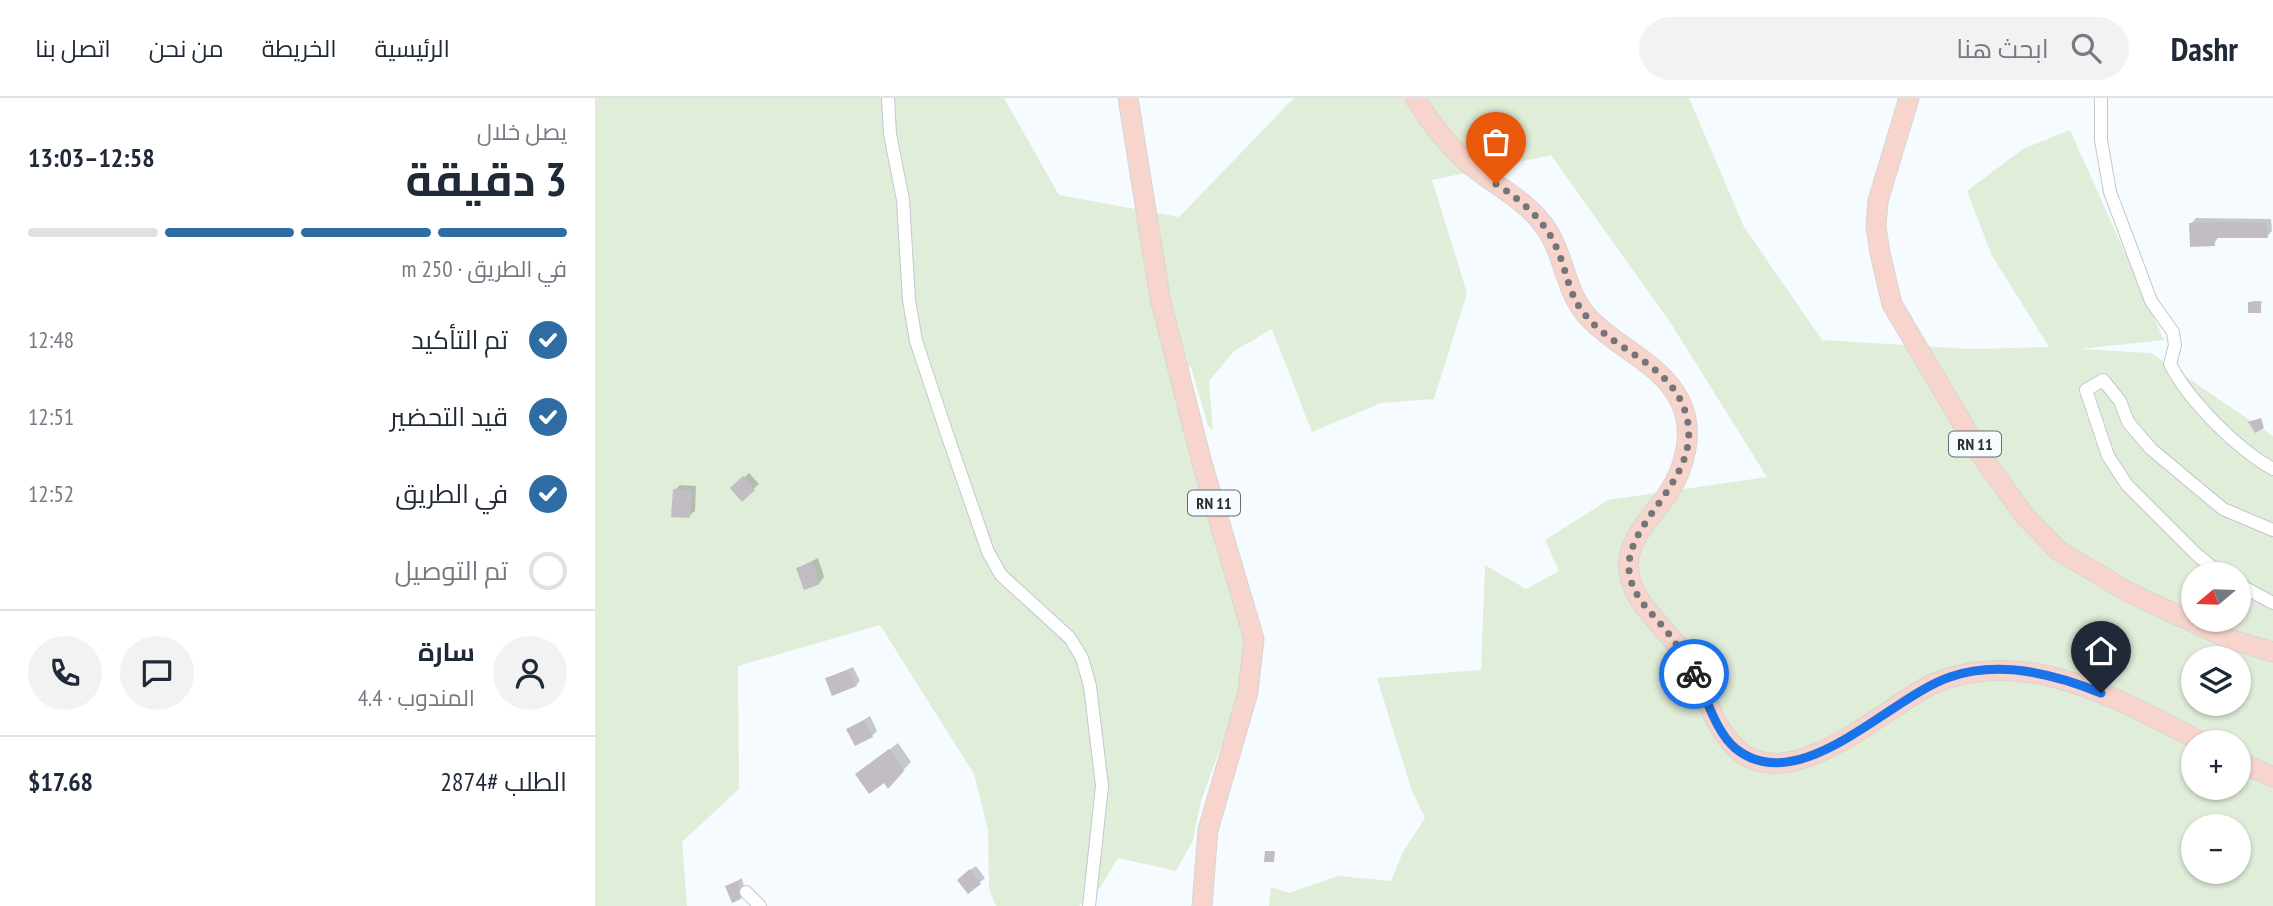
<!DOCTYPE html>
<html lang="ar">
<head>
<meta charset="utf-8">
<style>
	body { margin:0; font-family:"PT Sans Narrow",Cairo,sans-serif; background:#f2f2f3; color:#1f2937; direction:rtl; height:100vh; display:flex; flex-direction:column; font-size:26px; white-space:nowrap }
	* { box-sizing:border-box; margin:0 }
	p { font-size:23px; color:#747a83 }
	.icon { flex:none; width:38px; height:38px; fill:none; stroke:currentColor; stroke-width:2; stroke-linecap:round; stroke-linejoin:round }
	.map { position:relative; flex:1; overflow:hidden; direction:ltr }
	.drawer { display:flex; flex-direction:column; background:#fff; width:595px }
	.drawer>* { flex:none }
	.needle { width:46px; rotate:251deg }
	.fabs { position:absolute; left:1586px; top:464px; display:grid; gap:14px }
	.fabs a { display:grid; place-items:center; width:70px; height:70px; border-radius:50%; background:#fff; box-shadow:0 2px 5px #0004; font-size:35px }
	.pin { position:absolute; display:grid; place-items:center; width:60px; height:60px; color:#fff; margin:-72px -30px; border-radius:50% 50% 50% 0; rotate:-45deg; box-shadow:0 0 7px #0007 }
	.pin .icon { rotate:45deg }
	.courier { position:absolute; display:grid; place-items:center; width:70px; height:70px; margin:-35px; border:5px solid #1a73e8; border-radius:50%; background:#fff; color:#222; box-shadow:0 2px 9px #0007 }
	.headline em { font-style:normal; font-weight:700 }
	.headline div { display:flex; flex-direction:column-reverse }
	.headline { display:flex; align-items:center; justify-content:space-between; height:119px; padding:0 28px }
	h1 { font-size:46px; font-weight:700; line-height:52px }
	.bar { display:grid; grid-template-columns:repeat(4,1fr); gap:10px 7px; align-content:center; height:84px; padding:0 28px }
	.bar i { height:9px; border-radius:5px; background:#e0e1e3 }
	.bar .active { background:#2e6da4 }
	.bar p { grid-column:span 4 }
	.line { display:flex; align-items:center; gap:18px; padding:0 28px; border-top:2px solid #e0e1e3 }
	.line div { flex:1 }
	.round { display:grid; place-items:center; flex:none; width:74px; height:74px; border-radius:37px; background:#f2f2f3 }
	ol { padding:0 28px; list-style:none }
	li { display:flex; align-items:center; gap:21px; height:77px }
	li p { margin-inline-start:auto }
	li .icon { padding:7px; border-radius:50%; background:#2e6da4; color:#fff; stroke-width:4 }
	li:last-child { color:#747a83 }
	li i { width:38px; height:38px; border:4px solid #e0e1e3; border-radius:50% }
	header { display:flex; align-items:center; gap:42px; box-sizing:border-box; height:98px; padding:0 35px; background:#fff; border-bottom:2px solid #e0e1e3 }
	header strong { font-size:33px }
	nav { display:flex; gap:38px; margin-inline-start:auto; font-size:24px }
	.search { width:490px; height:63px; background:#f2f2f3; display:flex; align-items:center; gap:18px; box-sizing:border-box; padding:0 24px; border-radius:38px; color:#747a83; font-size:26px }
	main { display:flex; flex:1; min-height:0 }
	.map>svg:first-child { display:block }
	.green { fill:#e0edd9; fill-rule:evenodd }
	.shadow { fill:#0003 }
	.building { fill:#c2bcc4 }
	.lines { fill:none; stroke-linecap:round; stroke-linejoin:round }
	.street-casing { stroke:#c0c8ce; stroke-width:14 }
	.primary-casing { stroke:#d5d5d6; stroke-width:21 }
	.street { stroke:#fff; stroke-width:12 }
	.primary { stroke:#f8d5cc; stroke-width:19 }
	.done { stroke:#737679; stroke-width:7; stroke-dasharray:0 12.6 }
	.route { stroke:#1a73e8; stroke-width:9 }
	.labels { text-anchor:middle; stroke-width:5; stroke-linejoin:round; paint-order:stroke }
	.shield { fill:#f6fbff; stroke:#696c6f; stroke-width:2 }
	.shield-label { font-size:16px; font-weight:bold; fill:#2c2f31 }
</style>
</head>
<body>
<header>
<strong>Dashr</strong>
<div class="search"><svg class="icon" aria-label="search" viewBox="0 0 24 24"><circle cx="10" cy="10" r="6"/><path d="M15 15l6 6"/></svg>ابحث هنا</div>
<nav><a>الرئيسية</a><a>الخريطة</a><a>من نحن</a><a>اتصل بنا</a></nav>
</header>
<main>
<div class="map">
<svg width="1678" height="808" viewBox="0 0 1678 808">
	<rect width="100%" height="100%" fill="#f6fbff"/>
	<path class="green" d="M 0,0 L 409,0 L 464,97 L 584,119 L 699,0 L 1094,0 L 1149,129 L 1227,242 L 1376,251 L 1454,249 L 1397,158 L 1372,93 L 1428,51 L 1475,32 L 1569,242 L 1485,251 L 1556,255 L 1678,338 L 1678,808 L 674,808 L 676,789 L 694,795 L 743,778 L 796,783 L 808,754 L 830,720 L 817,693 L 782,580 L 886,572 L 890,467 L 931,491 L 964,473 L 950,442 L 1013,402 L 1172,379 L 1077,227 L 956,57 L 837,82 L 872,195 L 839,301 L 786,305 L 717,334 L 677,231 L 639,253 L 614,283 L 618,332 L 613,328 L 596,269 L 572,265 L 641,499 L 650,550 L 640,609 L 606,703 L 598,742 L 581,773 L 523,760 L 505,790 L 484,808 L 401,808 L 394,791 L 393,732 L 379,676 L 285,527 L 143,568 L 144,691 L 87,744 L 92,808 L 0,808 ZM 1598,476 L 1643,476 L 1643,522 L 1598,522 ZM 1598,560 L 1643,560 L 1643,606 L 1598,606 ZM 1598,644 L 1643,644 L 1643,690 L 1598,690 ZM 1598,728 L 1643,728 L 1643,774 L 1598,774 Z"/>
	<g class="shadow">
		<path d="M 1601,120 L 1676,121 L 1677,133 L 1672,138 L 1624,138 L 1619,146 L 1596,126 Z"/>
		<path d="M 1657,203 L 1667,203 L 1665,214 L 1655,205 Z"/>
		<path d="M 154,375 L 164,386 L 147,401 L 137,390 Z"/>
		<path d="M 85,387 L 101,388 L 100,413 L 94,418 L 80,392 Z"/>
		<path d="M 223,460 L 229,479 L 224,485 L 203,470 Z"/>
		<path d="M 258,569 L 265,583 L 261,587 L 232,580 Z"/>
		<path d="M 275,618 L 282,633 L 277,638 L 254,631 Z"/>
		<path d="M 303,645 L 316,664 L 293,688 L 290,683 L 262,676 Z"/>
		<path d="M 381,768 L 390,780 L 374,794 L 369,777 Z"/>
		<path d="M 147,780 L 150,795 L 145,800 L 132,789 Z"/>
	</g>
	<g class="building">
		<path d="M 1630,124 L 1671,125 L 1673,140 L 1619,140 L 1620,148 L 1595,149 L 1594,125 Z"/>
		<rect x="1653" y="204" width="13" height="11"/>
		<path d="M 1666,320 L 1669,330 L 1660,335 L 1653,324 Z"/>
		<path d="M 148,378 L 160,392 L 147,404 L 135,390 Z"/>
		<path d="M 78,391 L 97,392 L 95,420 L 76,419 Z"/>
		<path d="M 218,464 L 225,486 L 209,492 L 201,470 Z"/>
		<path d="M 254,572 L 262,588 L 237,598 L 230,580 Z"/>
		<path d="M 269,622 L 278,639 L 260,648 L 251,631 Z"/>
		<path d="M 294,651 L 309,673 L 293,691 L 289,685 L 274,696 L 260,676 Z"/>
		<path d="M 670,753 L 680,753 L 679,764 L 669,764 Z"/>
		<path d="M 375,771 L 386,786 L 373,796 L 362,782 Z"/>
		<path d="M 142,783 L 146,801 L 137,805 L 130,788 Z"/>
	</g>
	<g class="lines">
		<g class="street-casing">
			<g id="street">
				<path d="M 293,0 L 295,36 L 308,102 L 314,202 L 321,243 L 352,336 L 393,454 L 406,477 L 475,540 L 487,560 L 495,588 L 507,688 L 494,808"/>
				<path d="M 1506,0 L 1506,42 L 1515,94 L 1556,203 L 1578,234 L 1580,247 L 1575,266 C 1594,303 1642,351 1678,371"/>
				<path d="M 1626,476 L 1602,457 L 1532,387 L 1513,358 L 1491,292 L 1508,282 L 1525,303 L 1533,324 L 1556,351 L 1628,411 L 1678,432"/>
				<path d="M 1643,486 L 1678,505"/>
				<path d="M 151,794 L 165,808"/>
			</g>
		</g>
		<g class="primary-casing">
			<g id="primary">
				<path d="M 533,0 L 565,200 L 607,365 L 659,541 L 653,594 L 613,732 L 607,808"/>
				<path d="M 820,0 C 834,23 853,47 873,65 C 898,87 931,101 950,129 C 971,158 969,196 996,222 C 1024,251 1066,265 1085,303 C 1100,333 1090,371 1072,397 C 1059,416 1037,437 1034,460 C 1028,498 1068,526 1087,554 C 1106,582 1114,620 1137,646 C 1188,706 1289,610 1337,586 C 1432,546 1524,602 1607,644"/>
				<path d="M 1314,0 L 1283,103 L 1281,129 L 1285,155 L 1297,206 L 1386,357 L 1429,417 L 1464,453 L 1535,495 L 1634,541 L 1678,554"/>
				<path d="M 1643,663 L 1678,679"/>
			</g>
		</g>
		<use href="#street" class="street"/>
		<use href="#primary" class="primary"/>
	</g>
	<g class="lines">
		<path class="done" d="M 901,86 C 927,103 950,122 962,151 C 971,171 973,192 985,210 C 1013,252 1073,262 1090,313 C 1113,382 1023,424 1035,479 C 1040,501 1056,514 1070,531 C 1081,545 1091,560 1099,576"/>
		<path class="route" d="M 1099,576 C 1112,599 1120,633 1140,650 C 1204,703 1295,599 1355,579 C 1404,562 1460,576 1506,595"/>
	</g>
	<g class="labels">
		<g class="shield">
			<rect x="1354" y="333.5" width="52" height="25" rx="5"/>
			<rect x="593" y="392.5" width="52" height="25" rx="5"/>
		</g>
		<g class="shield-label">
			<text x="1380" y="352">RN 11</text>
			<text x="619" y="411">RN 11</text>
		</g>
	</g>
</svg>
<div class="fabs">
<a><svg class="needle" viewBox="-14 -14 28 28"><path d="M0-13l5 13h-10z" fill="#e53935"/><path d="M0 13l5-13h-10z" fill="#747a83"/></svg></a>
<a><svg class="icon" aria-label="layers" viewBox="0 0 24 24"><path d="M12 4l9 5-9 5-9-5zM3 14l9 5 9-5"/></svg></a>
<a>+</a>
<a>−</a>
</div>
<div class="pin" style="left:901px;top:86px;background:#ea580c"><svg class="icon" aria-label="bag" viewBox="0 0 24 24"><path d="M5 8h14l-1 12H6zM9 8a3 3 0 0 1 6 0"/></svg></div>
<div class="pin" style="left:1506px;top:595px;background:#1f2937"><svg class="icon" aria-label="home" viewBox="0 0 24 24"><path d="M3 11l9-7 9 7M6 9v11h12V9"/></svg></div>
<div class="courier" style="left:1099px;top:576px"><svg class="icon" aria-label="bike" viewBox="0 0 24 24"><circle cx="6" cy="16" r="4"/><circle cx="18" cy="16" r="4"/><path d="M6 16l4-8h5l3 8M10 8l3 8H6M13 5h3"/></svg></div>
</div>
<section class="drawer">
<div class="headline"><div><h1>3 دقيقة</h1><p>يصل خلال</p></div><em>12:58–13:03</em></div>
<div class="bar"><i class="active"></i><i class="active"></i><i class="active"></i><i></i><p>في الطريق · 250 m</p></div>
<ol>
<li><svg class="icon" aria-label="check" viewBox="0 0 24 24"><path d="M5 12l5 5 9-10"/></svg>تم التأكيد<p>12:48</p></li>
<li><svg class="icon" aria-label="check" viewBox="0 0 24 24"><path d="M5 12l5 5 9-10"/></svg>قيد التحضير<p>12:51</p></li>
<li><svg class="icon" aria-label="check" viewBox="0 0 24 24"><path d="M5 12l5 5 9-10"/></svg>في الطريق<p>12:52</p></li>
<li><i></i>تم التوصيل</li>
</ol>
<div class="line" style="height:126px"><a class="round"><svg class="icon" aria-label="person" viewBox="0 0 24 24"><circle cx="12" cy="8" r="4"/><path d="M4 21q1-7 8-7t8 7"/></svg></a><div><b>سارة</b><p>المندوب · 4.4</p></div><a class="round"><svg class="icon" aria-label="chat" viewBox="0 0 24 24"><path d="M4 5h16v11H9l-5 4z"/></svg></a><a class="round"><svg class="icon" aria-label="phone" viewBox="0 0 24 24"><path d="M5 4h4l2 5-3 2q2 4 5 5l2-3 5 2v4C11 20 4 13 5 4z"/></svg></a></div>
<div class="line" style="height:91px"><div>الطلب #2874</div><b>$17.68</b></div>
</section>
</main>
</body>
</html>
